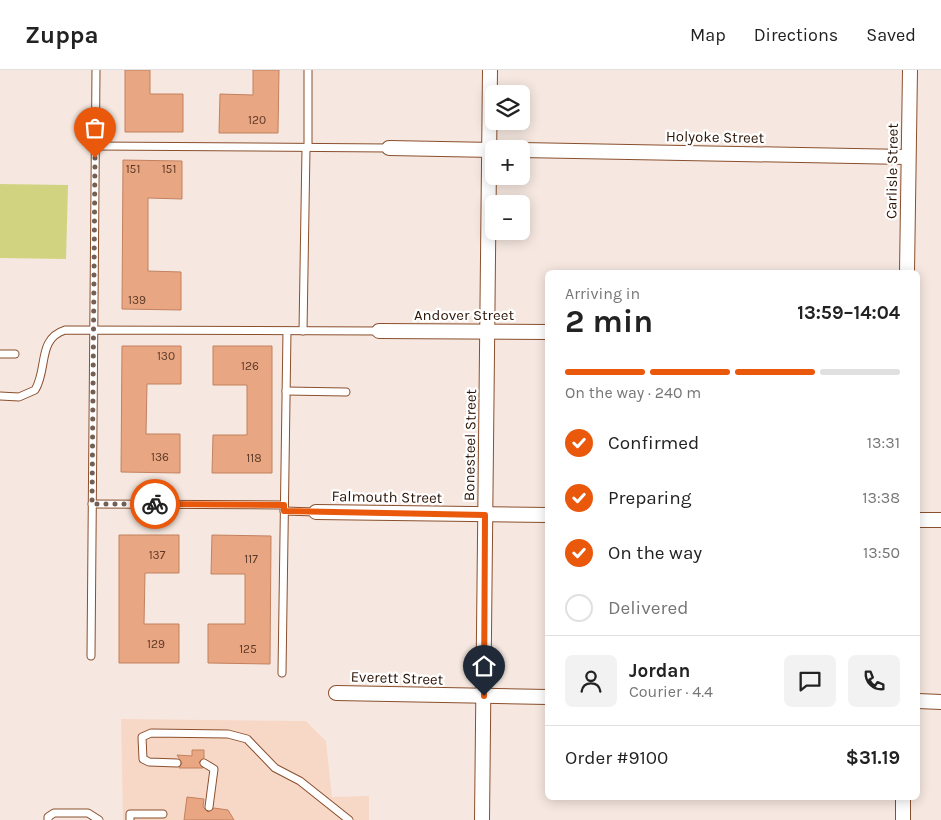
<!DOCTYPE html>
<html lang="en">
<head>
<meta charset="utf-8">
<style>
	body { margin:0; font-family:Karla,sans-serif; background:#f2f2f2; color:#222; height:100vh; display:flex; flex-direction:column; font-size:19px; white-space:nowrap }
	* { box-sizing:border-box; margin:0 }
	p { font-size:16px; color:#767676 }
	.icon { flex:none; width:28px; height:28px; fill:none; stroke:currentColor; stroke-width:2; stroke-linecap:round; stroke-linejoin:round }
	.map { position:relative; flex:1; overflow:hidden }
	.drawer { position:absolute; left:545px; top:200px; width:375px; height:530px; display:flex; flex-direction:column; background:#fff; border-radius:8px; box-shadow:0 2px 12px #0003 }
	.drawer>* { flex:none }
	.controls { position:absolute; left:485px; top:15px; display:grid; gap:10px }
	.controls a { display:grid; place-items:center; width:45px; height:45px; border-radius:8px; background:#fff; box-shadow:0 2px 12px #0003; font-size:25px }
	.pin { position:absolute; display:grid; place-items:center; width:42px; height:42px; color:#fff; margin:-51px -21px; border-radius:50% 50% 50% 0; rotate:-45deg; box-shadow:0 0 5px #0007 }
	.pin .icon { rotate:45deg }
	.courier { position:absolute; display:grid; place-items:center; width:50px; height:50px; margin:-25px; border:4px solid #ea580c; border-radius:50%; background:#fff; color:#222; box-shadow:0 1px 6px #0007 }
	.overview em { font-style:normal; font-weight:700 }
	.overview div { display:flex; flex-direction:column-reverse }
	.overview { display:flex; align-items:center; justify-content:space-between; height:85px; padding:0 20px }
	h1 { font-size:32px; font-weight:700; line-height:38px }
	.bar { display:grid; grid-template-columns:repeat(4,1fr); gap:8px 5px; align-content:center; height:60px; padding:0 20px }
	.bar i { height:6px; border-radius:4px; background:#e0e0e0 }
	.bar .selected { background:#ea580c }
	.bar p { grid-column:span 4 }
	.line { display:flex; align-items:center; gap:12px; padding:0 20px; border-top:1px solid #e0e0e0 }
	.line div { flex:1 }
	.round { display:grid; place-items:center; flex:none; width:52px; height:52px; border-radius:8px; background:#f2f2f2 }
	ol { padding:0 20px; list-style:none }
	li { display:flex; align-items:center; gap:15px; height:55px }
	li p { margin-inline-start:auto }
	li .icon { padding:5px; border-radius:50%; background:#ea580c; color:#fff; stroke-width:4 }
	li:last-child { color:#767676 }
	li i { width:28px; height:28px; border:2px solid #e0e0e0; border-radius:50% }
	header { display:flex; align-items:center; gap:30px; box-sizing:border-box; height:70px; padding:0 25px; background:#fff; border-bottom:1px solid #e0e0e0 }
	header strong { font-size:24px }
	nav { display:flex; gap:28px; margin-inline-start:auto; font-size:18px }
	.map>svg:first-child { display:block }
	.built { fill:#f7d8c7 }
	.green { fill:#d2d380 }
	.building { fill:#e9a682; stroke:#c2815f }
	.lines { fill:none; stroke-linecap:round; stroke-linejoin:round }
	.lane-casing { stroke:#8a4f2d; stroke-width:9 }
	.street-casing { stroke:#8a4f2d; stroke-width:16 }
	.lane { stroke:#fff; stroke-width:7 }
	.street { stroke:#fff; stroke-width:14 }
	.done { stroke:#735f53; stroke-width:5; stroke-dasharray:0 9 }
	.route { stroke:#ea580c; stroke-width:6 }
	.labels { text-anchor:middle; stroke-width:4.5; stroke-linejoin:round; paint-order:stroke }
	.number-label { font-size:12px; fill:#5c3926 }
	.street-label { font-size:15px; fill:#2d1507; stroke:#fff }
</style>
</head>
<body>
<header>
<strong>Zuppa</strong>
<nav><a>Map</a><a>Directions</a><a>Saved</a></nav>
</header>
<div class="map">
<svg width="941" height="750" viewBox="0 0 941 750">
	<rect width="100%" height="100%" fill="#f6e8e0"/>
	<path class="built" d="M 121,649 L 306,651 L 326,671 L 332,727 L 369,726 L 369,750 L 123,750 Z"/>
	<path class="green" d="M 0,114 L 68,115 L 66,189 L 0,188 Z"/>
	<g class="building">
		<path d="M 125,0 L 150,0 L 150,24 L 183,24 L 183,62 L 125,62 Z"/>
		<path d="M 253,0 L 279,0 L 278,63 L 219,63 L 220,24 L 253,25 Z"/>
		<path d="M 123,90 L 182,91 L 182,129 L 148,128 L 148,201 L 181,202 L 181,240 L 122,239 Z"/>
		<path d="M 122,276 L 181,276 L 181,314 L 147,314 L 146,364 L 180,364 L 180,403 L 121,402 Z"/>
		<path d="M 213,276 L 272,276 L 272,403 L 212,403 L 213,365 L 247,365 L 247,315 L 213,315 Z"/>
		<path d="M 119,465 L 179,465 L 179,503 L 145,503 L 144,554 L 179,554 L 179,593 L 119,593 Z"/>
		<path d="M 212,465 L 271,466 L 270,594 L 208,593 L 208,554 L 245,554 L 245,504 L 211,504 Z"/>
		<path d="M 192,680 L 204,680 L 204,688 L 199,692 L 203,698 L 179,698 L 182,693 L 177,685 L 192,686 Z"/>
		<path d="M 187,727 L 204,729 L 203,737 L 208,742 L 214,738 L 228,740 L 234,750 L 184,750 Z"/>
	</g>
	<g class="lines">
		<g class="lane-casing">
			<g id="lane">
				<path d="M 308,0 L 308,78"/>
				<path d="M 95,76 L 389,78"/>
				<path d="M 303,261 L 306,78"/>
				<path d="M 0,284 L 15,284"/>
				<path d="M 286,321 L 346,322"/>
				<path d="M 0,326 L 19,327 L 35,320 C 48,299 37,269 65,260 L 379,261"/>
				<path d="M 92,434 L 284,435"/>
				<path d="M 284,441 L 316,442"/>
				<path d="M 91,586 L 96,0"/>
				<path d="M 282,603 L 287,261"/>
				<path d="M 177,693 L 149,692 L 143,689 L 142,667 L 151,663 L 228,664 L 247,669 L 275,698 L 300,711 L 349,750"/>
				<path d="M 204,693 L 214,699 L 209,737"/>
				<path d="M 48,750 L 48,747 L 54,743 L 88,743 L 99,750"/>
				<path d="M 130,750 L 130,744 L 163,744"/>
			</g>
		</g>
		<g class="street-casing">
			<g id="street">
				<path d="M 389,78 L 494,80"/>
				<path d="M 521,80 L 907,87"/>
				<path d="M 907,202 L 910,0"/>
				<path d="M 379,261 L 548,262"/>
				<path d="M 316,442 L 548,445"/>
				<path d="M 918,450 L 941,450"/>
				<path d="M 336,623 L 548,627"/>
				<path d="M 918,631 L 941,632"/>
				<path d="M 482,750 L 490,0"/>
				<path d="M 903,750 L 903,728"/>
			</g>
		</g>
		<use href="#lane" class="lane"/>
		<use href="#street" class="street"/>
	</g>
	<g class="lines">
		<path class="done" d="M 95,88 L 92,434 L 155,434"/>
		<path class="route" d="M 155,434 L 284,435 L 284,441 L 485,445 L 484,626"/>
	</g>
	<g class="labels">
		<g class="number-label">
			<text x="257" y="54">120</text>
			<text x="133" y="103">151</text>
			<text x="169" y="103">151</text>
			<text x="137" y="234">139</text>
			<text x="166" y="290">130</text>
			<text x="250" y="300">126</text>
			<text x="160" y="391">136</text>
			<text x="254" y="392">118</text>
			<text x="157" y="489">137</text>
			<text x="251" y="493">117</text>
			<text x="156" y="578">129</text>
			<text x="248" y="583">125</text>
		</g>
		<g class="street-label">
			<text transform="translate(715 67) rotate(1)" y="5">Holyoke Street</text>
			<text transform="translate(892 101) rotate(-89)" y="5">Carlisle Street</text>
			<text x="464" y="250">Andover Street</text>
			<text transform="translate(470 375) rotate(-89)" y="5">Bonesteel Street</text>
			<text transform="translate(387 427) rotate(1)" y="5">Falmouth Street</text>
			<text transform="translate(397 608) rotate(2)" y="5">Everett Street</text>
		</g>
	</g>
</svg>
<div class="controls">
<a><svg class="icon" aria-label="layers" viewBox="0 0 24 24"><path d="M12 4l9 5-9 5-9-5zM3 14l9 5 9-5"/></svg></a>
<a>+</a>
<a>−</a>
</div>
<div class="pin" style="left:95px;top:88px;background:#ea580c"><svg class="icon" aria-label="bag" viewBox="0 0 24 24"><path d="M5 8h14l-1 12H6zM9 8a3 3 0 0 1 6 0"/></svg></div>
<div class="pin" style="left:484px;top:626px;background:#1f2937"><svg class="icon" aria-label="home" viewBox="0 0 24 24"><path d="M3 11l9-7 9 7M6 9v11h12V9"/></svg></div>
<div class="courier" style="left:155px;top:434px"><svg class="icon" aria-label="bike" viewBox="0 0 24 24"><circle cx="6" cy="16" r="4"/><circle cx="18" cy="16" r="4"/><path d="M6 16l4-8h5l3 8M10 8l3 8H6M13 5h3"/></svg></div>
<section class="drawer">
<div class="overview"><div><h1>2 min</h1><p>Arriving in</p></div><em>13:59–14:04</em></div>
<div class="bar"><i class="selected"></i><i class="selected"></i><i class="selected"></i><i></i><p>On the way · 240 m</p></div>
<ol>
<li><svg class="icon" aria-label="check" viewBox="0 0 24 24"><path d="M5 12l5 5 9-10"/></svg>Confirmed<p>13:31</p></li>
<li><svg class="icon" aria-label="check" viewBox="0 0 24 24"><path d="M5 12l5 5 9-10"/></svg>Preparing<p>13:38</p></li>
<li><svg class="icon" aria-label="check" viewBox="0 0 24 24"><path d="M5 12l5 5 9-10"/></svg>On the way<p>13:50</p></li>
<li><i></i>Delivered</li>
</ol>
<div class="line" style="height:90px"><a class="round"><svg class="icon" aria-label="person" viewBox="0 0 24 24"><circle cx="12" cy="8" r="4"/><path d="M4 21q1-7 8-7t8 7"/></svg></a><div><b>Jordan</b><p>Courier · 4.4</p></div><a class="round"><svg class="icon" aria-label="chat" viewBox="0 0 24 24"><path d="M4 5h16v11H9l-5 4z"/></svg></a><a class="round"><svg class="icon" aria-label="phone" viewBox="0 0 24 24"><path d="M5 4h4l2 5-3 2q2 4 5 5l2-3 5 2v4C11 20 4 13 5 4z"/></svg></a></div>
<div class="line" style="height:65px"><div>Order #9100</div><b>$31.19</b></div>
</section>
</div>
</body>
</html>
